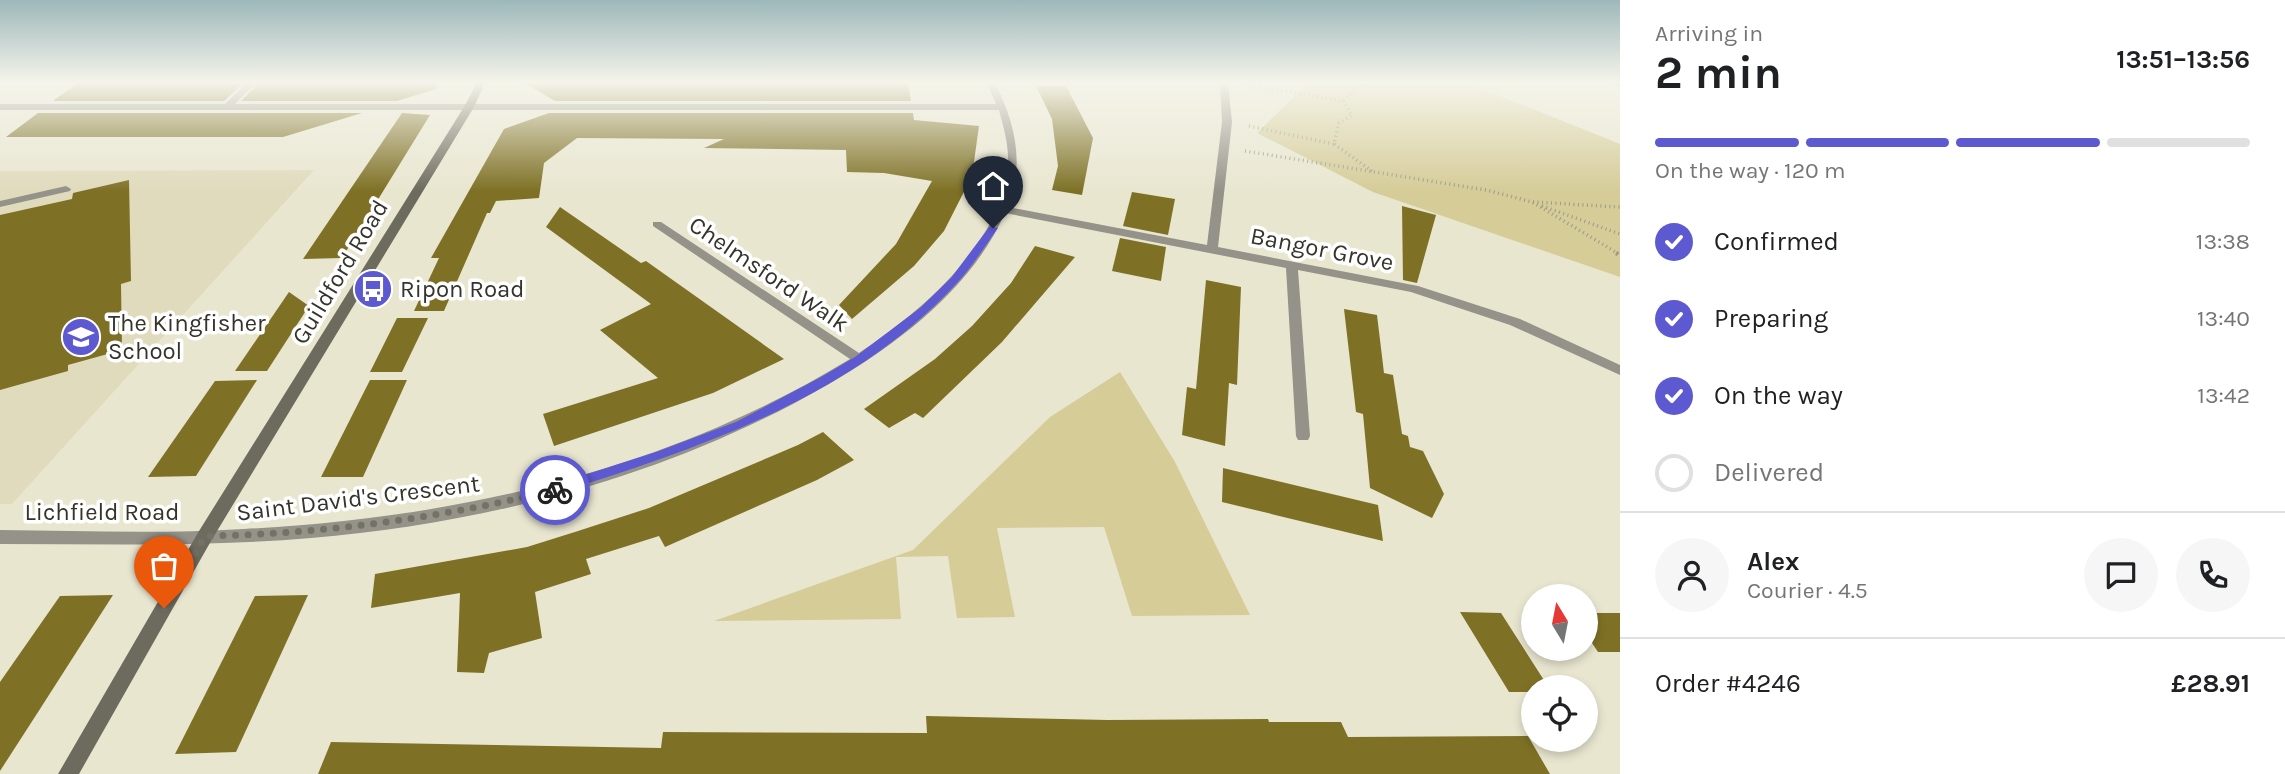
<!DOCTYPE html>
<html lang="en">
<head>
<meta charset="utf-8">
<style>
	body { margin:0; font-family:Karla,sans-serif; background:#f6f6f6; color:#202124; height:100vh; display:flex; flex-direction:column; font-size:26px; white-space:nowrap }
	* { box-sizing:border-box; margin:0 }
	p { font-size:23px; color:#757577 }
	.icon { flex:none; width:38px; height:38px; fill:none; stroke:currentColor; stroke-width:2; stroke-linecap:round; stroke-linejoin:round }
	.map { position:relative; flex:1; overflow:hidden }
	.side { display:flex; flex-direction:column; background:#fff; width:665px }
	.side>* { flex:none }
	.needle { width:46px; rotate:350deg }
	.tools { position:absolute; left:1521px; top:584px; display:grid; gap:14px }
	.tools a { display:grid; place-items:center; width:77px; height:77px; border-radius:50%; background:#fff; box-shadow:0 4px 10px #0003; font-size:35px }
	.pin { position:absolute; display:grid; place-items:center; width:60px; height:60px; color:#fff; margin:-72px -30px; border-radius:50% 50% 50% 0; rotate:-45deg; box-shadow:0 0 7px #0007 }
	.pin .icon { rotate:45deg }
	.courier { position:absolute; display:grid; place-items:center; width:70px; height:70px; margin:-35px; border:5px solid #5c59d1; border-radius:50%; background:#fff; color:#222; box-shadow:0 2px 9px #0007 }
	.overview em { font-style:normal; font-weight:700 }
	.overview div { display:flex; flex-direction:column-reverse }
	.overview { display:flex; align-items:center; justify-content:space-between; height:119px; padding:0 35px }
	h1 { font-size:46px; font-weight:700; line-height:52px }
	.bar { display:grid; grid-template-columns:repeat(4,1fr); gap:10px 7px; align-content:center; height:84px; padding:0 35px }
	.bar i { height:9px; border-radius:5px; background:#e0e0e0 }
	.bar .selected { background:#5c59d1 }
	.bar p { grid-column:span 4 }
	.line { display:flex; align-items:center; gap:18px; padding:0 35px; border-top:2px solid #e0e0e0 }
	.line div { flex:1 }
	.round { display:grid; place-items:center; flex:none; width:74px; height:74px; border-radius:37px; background:#f6f6f6 }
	ol { padding:0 35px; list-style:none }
	li { display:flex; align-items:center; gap:21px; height:77px }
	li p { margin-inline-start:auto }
	li .icon { padding:7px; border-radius:50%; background:#5c59d1; color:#fff; stroke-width:4 }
	li:last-child { color:#757577 }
	li i { width:38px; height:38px; border:4px solid #e0e0e0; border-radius:50% }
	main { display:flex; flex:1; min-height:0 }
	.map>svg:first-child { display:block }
	.built { fill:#e0dbbd }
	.green { fill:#d5cc98 }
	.building { fill:#7e7126 }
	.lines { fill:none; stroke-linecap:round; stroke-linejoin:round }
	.path-far1 { stroke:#9c9a8a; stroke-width:3.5; stroke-dasharray:1 3.5; stroke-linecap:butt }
	.path { stroke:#9c9a8a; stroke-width:4.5; stroke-dasharray:2 5; stroke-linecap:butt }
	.lane { fill:#949289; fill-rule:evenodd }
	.street { fill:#949289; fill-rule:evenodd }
	.secondary { fill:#6d6b5e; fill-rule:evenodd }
	.route { fill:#5c59d1 }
	.done { stroke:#747265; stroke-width:7; stroke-dasharray:0 12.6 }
	.labels { text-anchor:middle; stroke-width:7; stroke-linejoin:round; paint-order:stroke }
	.street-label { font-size:24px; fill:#35342b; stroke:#fff }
	.poi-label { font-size:24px; fill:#35342b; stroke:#fff; text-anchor:start }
</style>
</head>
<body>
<main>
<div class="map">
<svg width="1620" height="774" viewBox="0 0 1620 774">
	<rect width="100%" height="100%" fill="#e9e6d0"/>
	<path class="built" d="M 314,170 L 12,504 L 0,504 L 0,171 Z"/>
	<g class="green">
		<path d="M 1308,83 L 1468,83 L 1620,144 L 1620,277 L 1373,192 L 1257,133 Z"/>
		<path d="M 1120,372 L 1175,462 L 1250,615 L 1132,616 L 1104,527 L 997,528 L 1015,617 L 957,618 L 948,556 L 896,557 L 901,619 L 714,621 L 913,550 L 1050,417 Z"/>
	</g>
	<g class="building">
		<path d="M 78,83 L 243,83 L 224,101 L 53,101 Z"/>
		<path d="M 259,83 L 435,83 L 436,89 L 397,101 L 241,101 Z"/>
		<path d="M 525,83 L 908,83 L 911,101 L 555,101 Z"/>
		<path d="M 1036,86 L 1066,86 L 1093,138 L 1082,195 L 1052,190 L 1058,166 L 1052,119 Z"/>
		<path d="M 38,113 L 362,113 L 283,137 L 6,137 Z"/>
		<path d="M 402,113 L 430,115 L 342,258 L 303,259 Z"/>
		<path d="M 549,113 L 913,113 L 914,120 L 979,126 L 972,176 L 944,231 L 914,266 L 852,319 L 839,305 L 896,244 L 932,181 L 884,173 L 847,172 L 846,150 L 704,148 L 724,139 L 577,138 L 544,163 L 539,198 L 496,201 L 490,213 L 487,213 L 444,311 L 414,311 L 439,258 L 431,258 L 504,129 Z"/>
		<path d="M 129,180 L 131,281 L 121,284 L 122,350 L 68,365 L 68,371 L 0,390 L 0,215 L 72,199 L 73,193 Z"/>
		<path d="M 1132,192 L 1175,199 L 1168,235 L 1123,226 Z"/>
		<path d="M 1402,206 L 1436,215 L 1417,283 L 1403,280 Z"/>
		<path d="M 560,207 L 641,263 L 646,261 L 784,359 L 713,393 L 554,446 L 543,414 L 658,378 L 600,330 L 651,304 L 546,227 Z"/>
		<path d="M 1120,238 L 1166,247 L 1161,281 L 1112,271 Z"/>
		<path d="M 1035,246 L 1075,257 L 1002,342 L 923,418 L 915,413 L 889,428 L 864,409 L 935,359 L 972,326 L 1011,283 Z"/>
		<path d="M 1206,280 L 1241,287 L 1237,385 L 1229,383 L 1225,446 L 1182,435 L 1187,387 L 1196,389 Z"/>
		<path d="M 289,292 L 309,306 L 267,371 L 235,371 Z"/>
		<path d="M 1344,309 L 1377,315 L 1384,373 L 1393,375 L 1402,434 L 1408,436 L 1410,447 L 1423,451 L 1444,494 L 1432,518 L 1370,488 L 1363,414 L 1356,412 Z"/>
		<path d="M 397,318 L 428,318 L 402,372 L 370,372 Z"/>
		<path d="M 257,380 L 196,476 L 148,477 L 215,381 Z"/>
		<path d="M 370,380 L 407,380 L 363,477 L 321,477 Z"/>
		<path d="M 823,432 L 854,460 L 817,480 L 665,547 L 659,536 L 586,559 L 591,574 L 535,592 L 542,638 L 489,653 L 484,673 L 457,672 L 460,593 L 371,608 L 375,574 L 527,547 L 578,531 L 649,508 L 798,445 Z"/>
		<path d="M 1223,468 L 1378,505 L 1383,541 L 1222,502 Z"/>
		<path d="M 113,595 L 40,709 L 0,771 L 0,682 L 60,596 Z"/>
		<path d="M 308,595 L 236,752 L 175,754 L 255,596 Z"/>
		<path d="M 1460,612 L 1501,613 L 1549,688 L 1533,688 L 1533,692 L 1509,692 Z"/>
		<path d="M 1586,613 L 1620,613 L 1620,652 L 1598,652 L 1586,634 Z"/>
		<path d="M 926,716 L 1108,720 L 1268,719 L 1269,722 L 1341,722 L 1348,737 L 1528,736 L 1550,774 L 318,774 L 331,742 L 661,748 L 663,732 L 927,733 Z"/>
	</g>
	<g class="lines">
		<g class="path-far1">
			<path d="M 1246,85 L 1343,101 L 1363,83"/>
			<path d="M 1343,101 L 1352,115 L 1339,123 L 1334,144 L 1372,171"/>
			<path d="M 1249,126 L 1334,144"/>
			<path d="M 1245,151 L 1486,190 L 1532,202 L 1619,254"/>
			<path d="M 1533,202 L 1620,207"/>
			<path d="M 1542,206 L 1620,234"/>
		</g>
		<path class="path" d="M 1616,253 L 1620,255"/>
		<path class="lane" d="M 66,186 L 71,189 L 70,191 L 0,207 L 0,201 Z"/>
		<g class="street">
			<path d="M 247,83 L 256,83 L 235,104 L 996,104 L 987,83 L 995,83 C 1015,123 1025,163 1008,207 L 1207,245 L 1222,122 L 1220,83 L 1228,83 L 1232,122 L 1218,247 L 1418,286 L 1520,319 L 1620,365 L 1620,375 L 1510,325 L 1411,292 L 1298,270 L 1310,436 L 1308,440 L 1298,440 L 1296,436 L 1286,268 L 1005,213 C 971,289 899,343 829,384 C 672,475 490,523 311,538 C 207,547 104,544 0,544 L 0,530 C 81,531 163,534 244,529 C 456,518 667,471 850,359 L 653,226 L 653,222 L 661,222 L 859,353 C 922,311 1007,240 1008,158 C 1008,141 1003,126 999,110 L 0,110 L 0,104 L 225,104 Z"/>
			<path d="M 1612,83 L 1620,83 L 1620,87 L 1613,85 Z"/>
		</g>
		<path class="secondary" d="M 477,83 L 485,83 L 474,107 L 211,541 L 79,774 L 58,774 L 199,531 L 464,107 Z"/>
	</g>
	<linearGradient id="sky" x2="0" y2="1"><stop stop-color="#9db8ba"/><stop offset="0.43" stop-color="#f5f4ea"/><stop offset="1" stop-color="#f5f4ea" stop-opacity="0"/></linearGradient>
	<rect width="1620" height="191" fill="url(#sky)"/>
	<path class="route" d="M 990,226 L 998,228 C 985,246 972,267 956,284 C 852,397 698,449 555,494 L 550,493 L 550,486 L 656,452 L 736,422 L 821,377 L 855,357 L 920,308 L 951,278 Z"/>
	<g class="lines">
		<path class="done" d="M 164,608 L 205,536 C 323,534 440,518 555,490"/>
	</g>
	<defs>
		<g id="bus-disc" transform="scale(2.0125)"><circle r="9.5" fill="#5c59d1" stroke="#fff"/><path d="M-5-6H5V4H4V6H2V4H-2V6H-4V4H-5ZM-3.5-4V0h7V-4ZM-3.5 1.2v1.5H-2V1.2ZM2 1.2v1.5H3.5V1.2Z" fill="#fff"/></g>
		<g id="school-disc" transform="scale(2.0125)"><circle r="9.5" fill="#5c59d1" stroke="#fff"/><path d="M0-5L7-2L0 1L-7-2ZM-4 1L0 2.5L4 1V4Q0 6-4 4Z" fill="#fff"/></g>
	</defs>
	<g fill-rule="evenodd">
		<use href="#bus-disc" x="373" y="289"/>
		<use href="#school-disc" x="81" y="337"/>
	</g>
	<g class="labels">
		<g class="street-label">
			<text transform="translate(1322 249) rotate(11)" y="8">Bangor Grove</text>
			<text transform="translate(340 272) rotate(-59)" y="8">Guildford Road</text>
			<text transform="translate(769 274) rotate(34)" y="8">Chelmsford Walk</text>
			<text transform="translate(358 498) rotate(-7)" y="8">Saint David's Crescent</text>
			<text x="102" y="520">Lichfield Road</text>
		</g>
		<g class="poi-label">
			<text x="400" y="297">Ripon Road</text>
			<text x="108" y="331">The Kingfisher<tspan x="108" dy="28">School</tspan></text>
		</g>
	</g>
</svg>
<div class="tools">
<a><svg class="needle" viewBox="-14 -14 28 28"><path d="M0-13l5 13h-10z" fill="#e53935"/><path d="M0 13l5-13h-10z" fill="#757577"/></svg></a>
<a><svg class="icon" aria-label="locate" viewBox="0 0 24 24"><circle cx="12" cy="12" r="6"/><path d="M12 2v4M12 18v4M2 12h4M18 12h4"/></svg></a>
</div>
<div class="pin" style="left:164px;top:608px;background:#ea580c"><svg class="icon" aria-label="bag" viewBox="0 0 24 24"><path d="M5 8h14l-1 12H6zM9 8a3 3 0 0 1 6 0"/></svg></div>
<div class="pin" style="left:993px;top:228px;background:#1f2937"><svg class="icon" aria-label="home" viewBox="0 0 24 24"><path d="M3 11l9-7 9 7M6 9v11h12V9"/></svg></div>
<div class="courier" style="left:555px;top:490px"><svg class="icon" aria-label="bike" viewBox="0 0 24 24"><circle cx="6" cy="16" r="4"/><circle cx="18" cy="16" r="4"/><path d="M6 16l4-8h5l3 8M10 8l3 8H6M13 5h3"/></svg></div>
</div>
<section class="side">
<div class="overview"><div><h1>2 min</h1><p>Arriving in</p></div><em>13:51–13:56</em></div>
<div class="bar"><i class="selected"></i><i class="selected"></i><i class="selected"></i><i></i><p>On the way · 120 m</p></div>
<ol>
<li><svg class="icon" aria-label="check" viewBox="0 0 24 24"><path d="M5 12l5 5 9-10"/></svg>Confirmed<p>13:38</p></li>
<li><svg class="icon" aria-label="check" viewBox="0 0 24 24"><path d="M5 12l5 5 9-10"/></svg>Preparing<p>13:40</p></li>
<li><svg class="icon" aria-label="check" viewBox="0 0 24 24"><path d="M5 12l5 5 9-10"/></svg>On the way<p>13:42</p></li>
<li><i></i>Delivered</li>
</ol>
<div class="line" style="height:126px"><a class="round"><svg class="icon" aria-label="person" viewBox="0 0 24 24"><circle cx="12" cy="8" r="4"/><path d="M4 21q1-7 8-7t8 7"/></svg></a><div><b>Alex</b><p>Courier · 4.5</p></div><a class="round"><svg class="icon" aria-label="chat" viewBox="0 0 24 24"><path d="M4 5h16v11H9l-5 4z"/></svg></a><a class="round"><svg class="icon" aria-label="phone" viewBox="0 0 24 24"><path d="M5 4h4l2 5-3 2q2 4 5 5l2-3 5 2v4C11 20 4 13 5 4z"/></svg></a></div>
<div class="line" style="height:91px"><div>Order #4246</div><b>£28.91</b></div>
</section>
</main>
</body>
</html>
